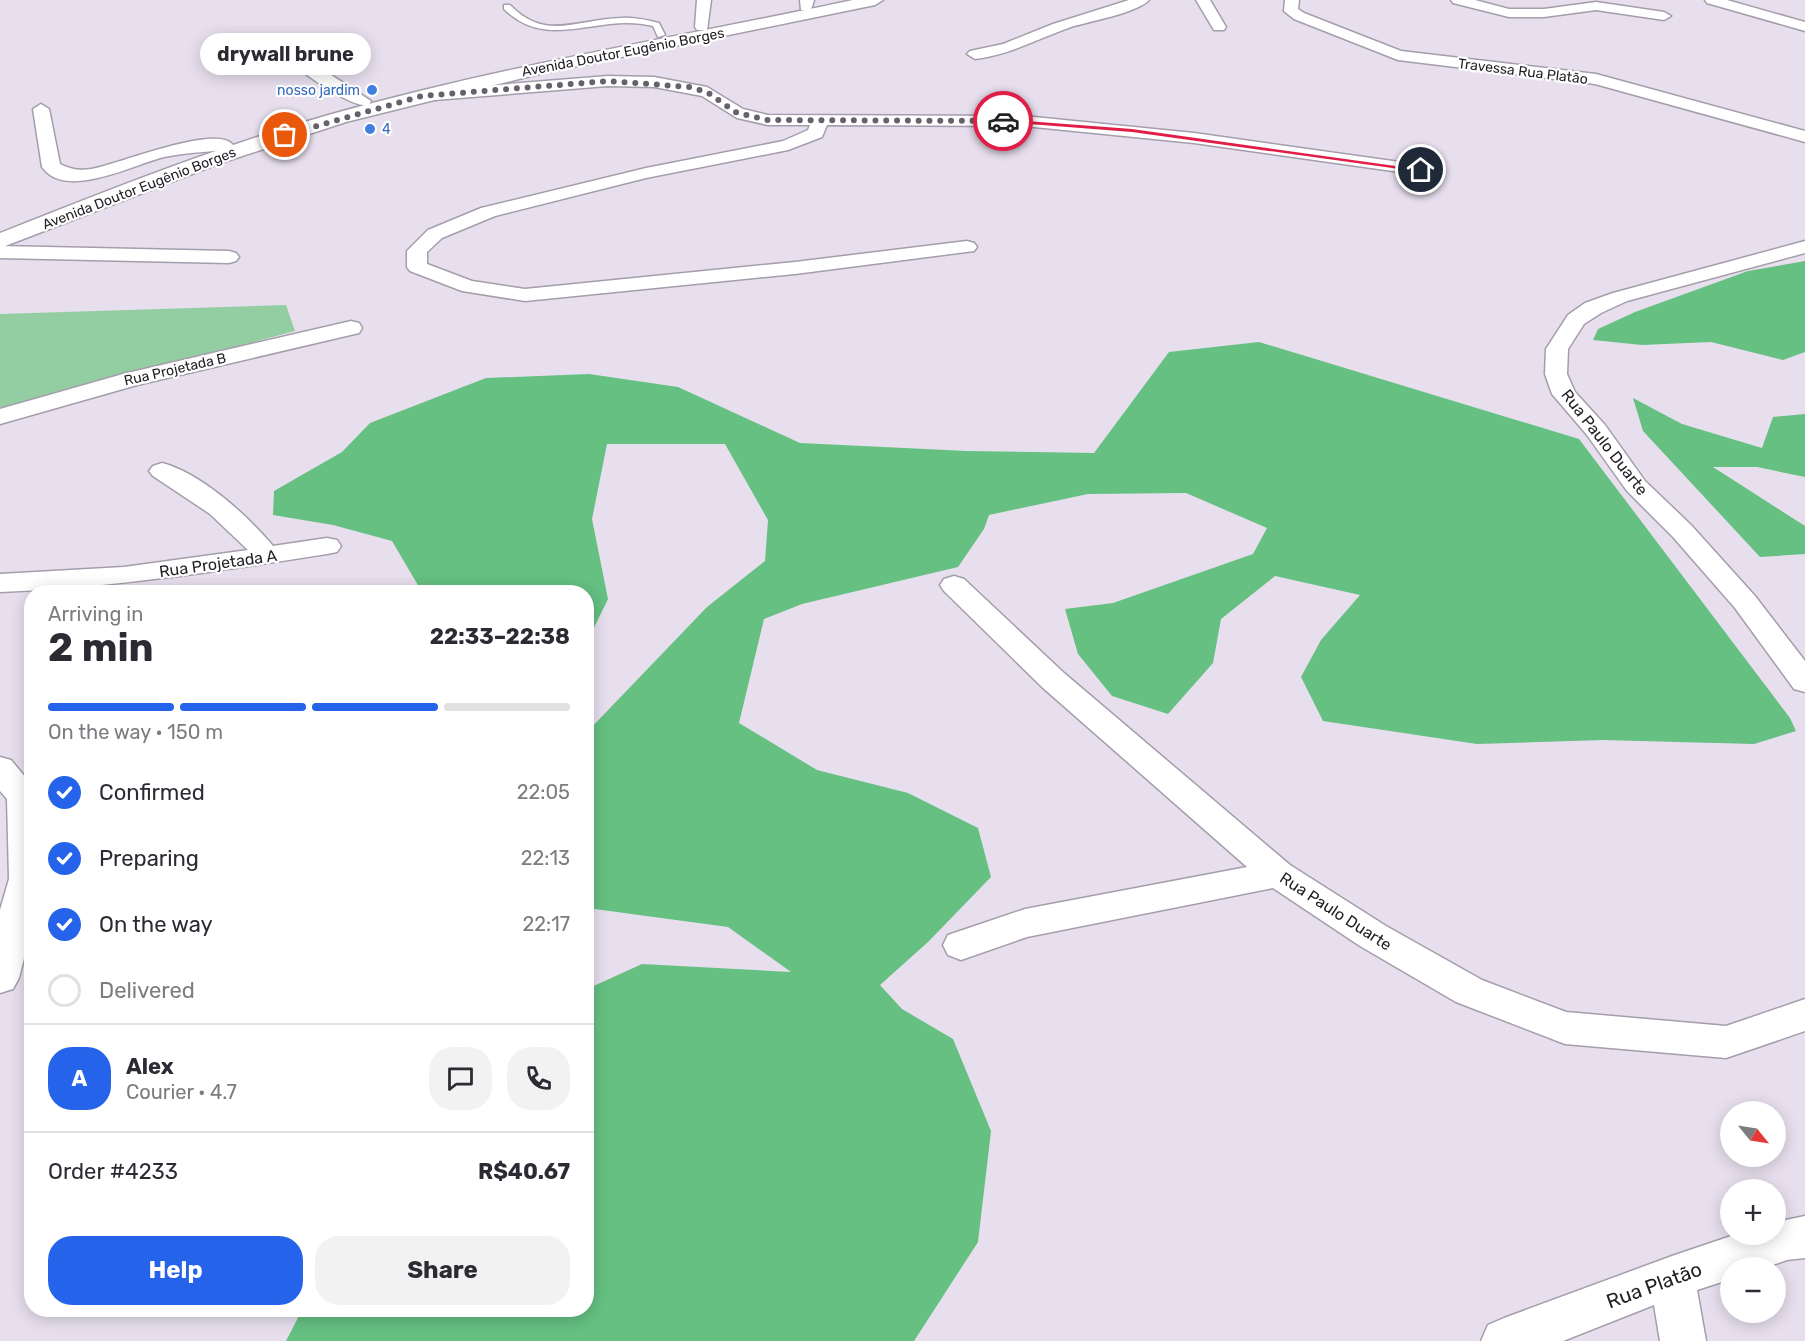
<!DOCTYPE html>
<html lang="en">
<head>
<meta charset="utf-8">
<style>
	body { margin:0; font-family:Rubik,sans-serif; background:#f2f2f3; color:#2b2b33; height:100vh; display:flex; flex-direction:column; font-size:22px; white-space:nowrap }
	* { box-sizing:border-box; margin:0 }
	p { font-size:20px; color:#7c7c81 }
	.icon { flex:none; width:33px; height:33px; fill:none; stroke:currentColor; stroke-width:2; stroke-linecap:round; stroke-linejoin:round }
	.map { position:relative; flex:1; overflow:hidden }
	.details { position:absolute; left:24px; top:585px; width:570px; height:732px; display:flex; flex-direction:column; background:#fff; border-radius:24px; box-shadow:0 3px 15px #0003 }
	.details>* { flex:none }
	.needle { width:39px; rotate:120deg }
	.buttons { position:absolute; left:1720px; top:1101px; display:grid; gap:12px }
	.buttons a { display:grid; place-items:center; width:66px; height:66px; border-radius:50%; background:#fff; box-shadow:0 3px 15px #0003; font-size:30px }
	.pin { position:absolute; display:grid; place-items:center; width:51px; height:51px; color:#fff; margin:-26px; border:3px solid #fff; border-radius:50%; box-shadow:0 2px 6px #0007 }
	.courier { position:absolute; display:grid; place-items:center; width:60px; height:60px; margin:-30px; border:4px solid #e11d48; border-radius:50%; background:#fff; color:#222; box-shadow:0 2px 8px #0007 }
	.bubble { position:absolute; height:42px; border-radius:21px; background:#fff; box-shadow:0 3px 15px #0003; font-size:20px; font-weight:700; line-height:42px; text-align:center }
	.summary em { font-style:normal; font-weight:700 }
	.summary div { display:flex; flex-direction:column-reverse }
	.summary { display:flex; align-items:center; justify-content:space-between; height:102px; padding:0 24px }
	h1 { font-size:39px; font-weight:700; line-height:45px }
	.bar { display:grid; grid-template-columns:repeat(4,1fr); gap:9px 6px; align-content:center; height:72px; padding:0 24px }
	.bar i { height:8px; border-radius:4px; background:#e1e1e2 }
	.bar .selected { background:#2563eb }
	.bar p { grid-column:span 4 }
	.line { display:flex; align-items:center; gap:15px; padding:0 24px; border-top:2px solid #e1e1e2 }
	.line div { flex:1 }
	.round { display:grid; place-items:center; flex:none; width:63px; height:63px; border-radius:24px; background:#f2f2f3 }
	ol { padding:0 24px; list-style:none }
	li { display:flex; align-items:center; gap:18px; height:66px }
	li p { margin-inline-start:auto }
	li .icon { padding:6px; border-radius:50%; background:#2563eb; color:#fff; stroke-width:4 }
	li:last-child { color:#7c7c81 }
	li i { width:33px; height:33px; border:3px solid #e1e1e2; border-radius:50% }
	.cta { display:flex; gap:12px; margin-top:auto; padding:12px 24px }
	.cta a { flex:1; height:69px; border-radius:24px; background:#2563eb; color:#fff; font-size:24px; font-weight:700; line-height:69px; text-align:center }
	.cta a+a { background:#f2f2f3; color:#2b2b33 }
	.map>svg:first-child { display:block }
	.green { fill:#93cea3 }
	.forest { fill:#65c082 }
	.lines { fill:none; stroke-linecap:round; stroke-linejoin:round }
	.service-casing { stroke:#a49dab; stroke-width:3 }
	.minor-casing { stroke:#a49dab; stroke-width:3 }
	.trunk-casing { stroke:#a49dab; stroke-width:3 }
	.service { fill:#fff; fill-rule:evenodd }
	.minor { fill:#fff; fill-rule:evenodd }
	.trunk { fill:#fff; fill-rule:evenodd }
	.route { fill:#e11d48 }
	.done { stroke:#66626b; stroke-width:6; stroke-dasharray:0 10.8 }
	.shop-dot { fill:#3f7fe0; stroke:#fff; stroke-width:2 }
	.labels { text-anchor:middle; stroke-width:4.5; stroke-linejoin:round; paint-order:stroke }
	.far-street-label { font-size:14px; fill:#211e24; stroke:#fff }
	.far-shop-label { font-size:14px; fill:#366cbe; stroke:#fff; text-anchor:end }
	.street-label { font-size:16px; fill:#211e24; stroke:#fff }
	.near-street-label { font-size:20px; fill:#211e24; stroke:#fff }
</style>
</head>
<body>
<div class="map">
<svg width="1805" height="1341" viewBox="0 0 1805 1341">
	<rect width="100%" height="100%" fill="#e7dfee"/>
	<path class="green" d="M 286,305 L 295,331 L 0,410 L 0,314 Z"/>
	<g class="forest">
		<path d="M 1805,261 L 1805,352 L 1783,360 L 1711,342 L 1642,345 L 1593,340 L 1598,329 L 1635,312 L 1748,271 Z"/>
		<path d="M 1259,342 L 1579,439 L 1790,718 L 1796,731 L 1754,744 L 1603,740 L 1477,744 L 1323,721 L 1301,677 L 1321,640 L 1360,595 L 1275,576 L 1221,619 L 1213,663 L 1168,714 L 1112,696 L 1078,654 L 1065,609 L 1113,603 L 1253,554 L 1267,528 L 1186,493 L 1088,494 L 989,515 L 984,529 L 958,567 L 802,604 L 764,619 L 739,723 L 817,770 L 908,793 L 978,828 L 991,877 L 928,942 L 880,985 L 902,1009 L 953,1039 L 991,1131 L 978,1242 L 914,1341 L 286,1341 L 302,1310 L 586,1310 L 587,989 L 642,964 L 791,972 L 728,927 L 587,908 L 587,732 L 707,607 L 765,561 L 768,520 L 725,444 L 607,444 L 592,519 L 608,599 L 587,642 L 586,592 L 422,592 L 392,541 L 333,525 L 273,515 L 274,491 L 342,452 L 370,423 L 486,378 L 589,374 L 678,387 L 800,443 L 967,451 L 1094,453 L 1169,352 Z"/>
		<path d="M 1633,398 L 1682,424 L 1762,448 L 1773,417 L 1805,414 L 1805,477 L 1757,467 L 1713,467 L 1805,526 L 1805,554 L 1760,557 L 1643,431 Z"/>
	</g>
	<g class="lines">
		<g class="service-casing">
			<path id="service" d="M 504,5 L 510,5 C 546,42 577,19 621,18 C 634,17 646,20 659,23 L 665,35 L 658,37 L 653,26 C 600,12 549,53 504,9 Z"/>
		</g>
		<g class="minor-casing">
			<g id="minor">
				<path d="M 697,0 L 711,0 L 707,30 L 697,30 L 695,27 Z"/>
				<path d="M 800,0 L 814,0 L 811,10 L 801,10 Z"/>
				<path d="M 1129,0 L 1149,0 C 1137,13 1090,21 1071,27 C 1039,38 1010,55 975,59 L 967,54 L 970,51 L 1003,44 L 1053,24 Z"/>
				<path d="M 1196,0 L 1210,0 L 1226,27 L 1224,30 L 1214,30 Z"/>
				<path d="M 1285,0 L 1299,0 L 1298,9 L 1304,13 L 1401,51 L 1596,74 L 1805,131 L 1805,142 L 1595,84 L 1398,60 L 1294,19 L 1284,11 Z"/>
				<path d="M 1451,0 L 1475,0 L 1509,9 L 1544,9 L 1596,2 L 1664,12 L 1671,16 L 1664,20 L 1596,10 L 1544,17 L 1509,17 L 1453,3 Z"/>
				<path d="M 1705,0 L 1727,0 L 1805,22 L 1805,31 L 1707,3 Z"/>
				<path d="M 273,37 L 371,101 L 369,105 C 349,110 285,59 268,45 L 265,42 Z"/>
				<path d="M 608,76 L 654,77 L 707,87 L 743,109 L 768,115 L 1024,116 L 1194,133 L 1421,165 L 1430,170 L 1421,175 L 1194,143 L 1024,126 L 827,125 L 822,137 L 788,150 L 646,178 L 495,216 L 442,238 L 427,252 L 427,264 L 472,281 L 525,289 L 795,262 L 967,241 L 974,243 L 977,247 L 974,251 L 795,274 L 525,301 L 462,291 L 410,271 L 407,267 L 407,251 L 428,230 L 481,208 L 646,168 L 783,141 L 808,130 L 810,125 L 768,125 L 737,118 L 702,96 L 654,87 L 608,86 L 422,101 L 414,96 L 422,91 Z"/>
				<path d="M 41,104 L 49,109 L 60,164 C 70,169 79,171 91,169 C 114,166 217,123 233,145 L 224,150 C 204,152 184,153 164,157 C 135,164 65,201 42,167 L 33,109 Z"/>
				<path d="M 1805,241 L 1805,253 L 1627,301 L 1601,313 L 1584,324 L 1568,349 L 1567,374 L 1575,392 L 1605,425 L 1645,481 L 1691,525 L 1755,596 L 1805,661 L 1805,692 L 1794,689 L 1735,608 L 1673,537 L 1627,491 L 1587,435 L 1552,394 L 1545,374 L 1546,349 L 1568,315 L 1585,303 L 1613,293 Z"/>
				<path d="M 0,246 L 229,251 L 236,253 L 239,257 L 236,261 L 229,263 L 0,258 Z"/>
				<path d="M 351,321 L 359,323 L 362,328 L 359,333 L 137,385 L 0,424 L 0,409 L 123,374 Z"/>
				<path d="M 162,463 C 201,473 248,516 273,546 L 327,538 L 337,540 L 341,546 L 337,552 L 327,554 C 218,571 110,588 0,592 L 0,574 L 124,567 L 248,550 L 210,514 L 153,476 L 149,471 L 153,466 Z"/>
				<path d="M 954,576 L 964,579 L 1064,673 L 1290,865 L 1386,926 L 1482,980 L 1566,1012 L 1726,1026 L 1805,999 L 1805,1031 L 1726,1058 L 1565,1044 L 1456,1002 L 1360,946 L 1273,888 L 1027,937 L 961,960 L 948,955 L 943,945 L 948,935 L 1025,909 L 1247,867 L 1042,687 L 944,591 L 940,585 L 944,579 Z"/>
				<path d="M 0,757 L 11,760 L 32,785 L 32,927 L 19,978 L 13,989 L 0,993 L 0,910 L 9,879 L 7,799 L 0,791 Z"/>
				<path d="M 1805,1216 L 1805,1258 L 1787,1260 L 1764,1268 L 1731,1268 L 1731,1279 L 1697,1290 L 1706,1341 L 1660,1341 L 1654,1305 L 1563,1341 L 1481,1341 L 1488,1325 L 1504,1318 L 1672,1256 L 1737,1234 L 1776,1234 L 1776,1222 Z"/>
			</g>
		</g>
		<g class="trunk-casing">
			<path id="trunk" d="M 853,0 L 883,0 L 875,5 L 539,74 L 346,122 L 218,164 L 0,248 L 0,233 C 109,190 219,146 332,114 C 503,66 679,37 853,0 Z"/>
		</g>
		<use href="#service" class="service"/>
		<use href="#minor" class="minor"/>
		<use href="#trunk" class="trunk"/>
	</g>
	<path class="route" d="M 1001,119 L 1132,129 L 1424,170 L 1421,172 L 1132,132 L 1003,122 Z"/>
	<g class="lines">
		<path class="done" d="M 285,135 L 422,96 L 608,81 L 689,87 L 707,92 L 737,113 L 768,120 L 1003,121"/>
	</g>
	<g class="shop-dot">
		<circle cx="372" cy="90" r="6"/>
		<circle cx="370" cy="129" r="6"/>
	</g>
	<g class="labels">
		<g class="far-street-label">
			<text transform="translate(623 52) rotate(-11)" y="5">Avenida Doutor Eugênio Borges</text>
			<text transform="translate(1523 71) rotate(7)" y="5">Travessa Rua Platão</text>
			<text transform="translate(139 188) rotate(-21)" y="5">Avenida Doutor Eugênio Borges</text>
			<text transform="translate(175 369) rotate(-13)" y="5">Rua Projetada B</text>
		</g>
		<g class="far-shop-label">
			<text x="360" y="95">nosso jardim</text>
			<text x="382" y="134" text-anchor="start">4</text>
		</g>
		<g class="street-label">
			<text transform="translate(1605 442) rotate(52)" y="6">Rua Paulo Duarte</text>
			<text transform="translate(218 563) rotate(-8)" y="6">Rua Projetada A</text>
			<text transform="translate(1336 911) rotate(33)" y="6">Rua Paulo Duarte</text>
		</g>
		<g class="near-street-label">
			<text transform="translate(1654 1285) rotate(-20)" y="7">Rua Platão</text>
		</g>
	</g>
</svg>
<div class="buttons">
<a><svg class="needle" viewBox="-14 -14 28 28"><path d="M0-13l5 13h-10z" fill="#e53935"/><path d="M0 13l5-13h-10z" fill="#7c7c81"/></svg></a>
<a>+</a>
<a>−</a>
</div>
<div class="pin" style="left:285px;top:135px;background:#ea580c"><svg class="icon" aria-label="bag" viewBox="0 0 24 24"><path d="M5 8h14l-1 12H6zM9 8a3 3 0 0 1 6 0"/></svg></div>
<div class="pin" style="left:1421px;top:170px;background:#1f2937"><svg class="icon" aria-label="home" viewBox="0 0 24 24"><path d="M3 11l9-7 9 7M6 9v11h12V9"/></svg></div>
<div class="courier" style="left:1003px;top:121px"><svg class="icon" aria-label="car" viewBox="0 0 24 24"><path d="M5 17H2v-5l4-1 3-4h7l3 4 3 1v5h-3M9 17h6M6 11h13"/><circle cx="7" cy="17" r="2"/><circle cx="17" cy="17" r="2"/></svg></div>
<div class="bubble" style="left:200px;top:33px;width:171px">drywall brune</div>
<section class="details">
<div class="summary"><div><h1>2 min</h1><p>Arriving in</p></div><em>22:33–22:38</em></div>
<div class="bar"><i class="selected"></i><i class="selected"></i><i class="selected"></i><i></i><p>On the way · 150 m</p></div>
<ol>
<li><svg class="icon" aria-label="check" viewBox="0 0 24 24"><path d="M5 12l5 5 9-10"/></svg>Confirmed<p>22:05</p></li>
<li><svg class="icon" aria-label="check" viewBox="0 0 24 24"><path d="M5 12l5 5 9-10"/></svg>Preparing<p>22:13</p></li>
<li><svg class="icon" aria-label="check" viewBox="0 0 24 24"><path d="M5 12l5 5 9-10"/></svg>On the way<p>22:17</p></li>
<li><i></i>Delivered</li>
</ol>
<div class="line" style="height:108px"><b class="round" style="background:#2563eb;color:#fff">A</b><div><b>Alex</b><p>Courier · 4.7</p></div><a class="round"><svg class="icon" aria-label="chat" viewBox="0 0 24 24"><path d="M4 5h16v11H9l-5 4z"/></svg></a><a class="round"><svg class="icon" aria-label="phone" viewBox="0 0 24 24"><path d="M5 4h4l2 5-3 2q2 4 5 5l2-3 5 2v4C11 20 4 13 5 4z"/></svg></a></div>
<div class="line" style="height:78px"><div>Order #4233</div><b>R$40.67</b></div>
<div class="cta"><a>Help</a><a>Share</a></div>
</section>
</div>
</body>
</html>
